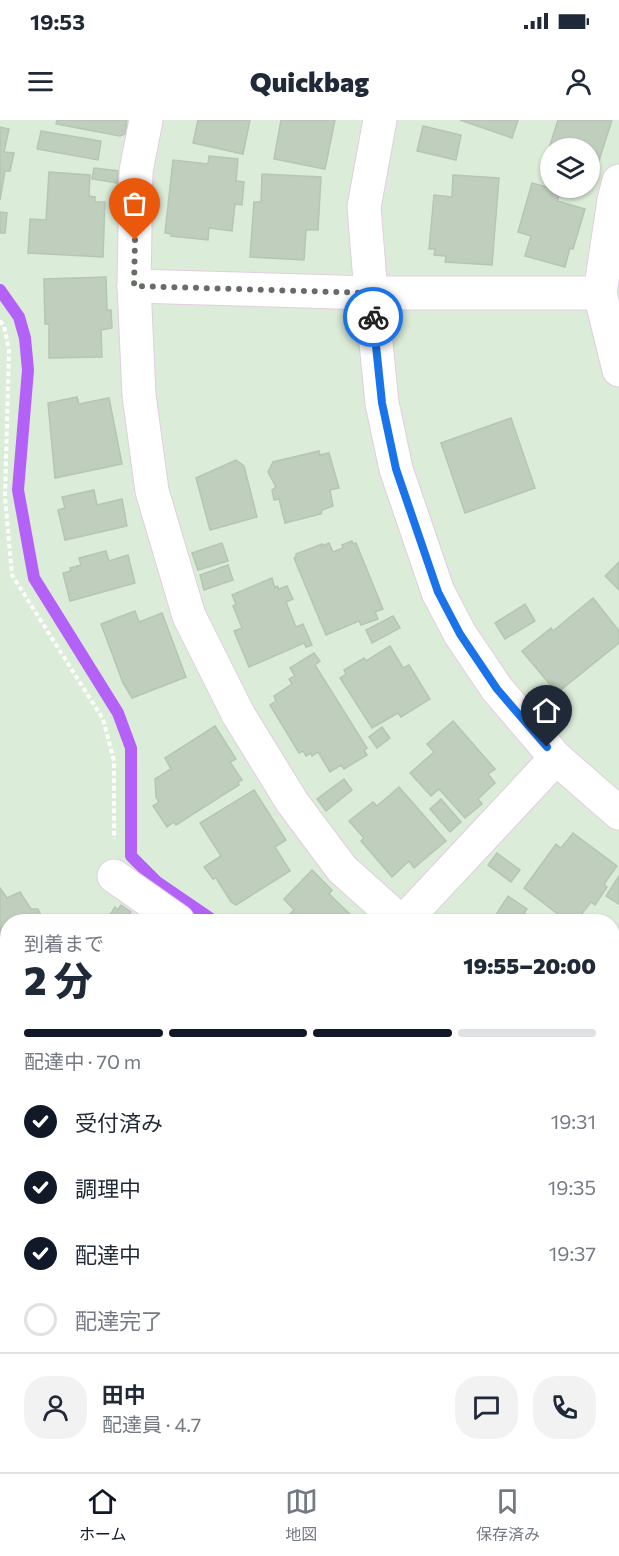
<!DOCTYPE html>
<html lang="ja">
<head>
<meta charset="utf-8">
<style>
	body { margin:0; font-family:Commissioner,"Noto Sans JP",sans-serif; background:#f2f2f3; color:#1f2937; height:100vh; display:flex; flex-direction:column; font-size:22px; white-space:nowrap }
	* { box-sizing:border-box; margin:0 }
	p { font-size:20px; color:#747a83 }
	.icon { flex:none; width:33px; height:33px; fill:none; stroke:currentColor; stroke-width:2; stroke-linecap:round; stroke-linejoin:round }
	.map { position:relative; flex:1; overflow:hidden }
	.panel { position:absolute; left:0px; top:794px; width:620px; height:560px; display:flex; flex-direction:column; background:#fff; border-radius:24px 24px 0 0; box-shadow:0 2px 4px #0004 }
	.panel>* { flex:none }
	.controls { position:absolute; left:540px; top:18px; display:grid; gap:12px }
	.controls a { display:grid; place-items:center; width:60px; height:60px; border-radius:50%; background:#fff; box-shadow:0 2px 4px #0004; font-size:30px }
	.pin { position:absolute; display:grid; place-items:center; width:51px; height:51px; color:#fff; margin:-62px -26px; border-radius:50% 50% 50% 0; rotate:-45deg; box-shadow:0 0 6px #0007 }
	.pin .icon { rotate:45deg }
	.courier { position:absolute; display:grid; place-items:center; width:60px; height:60px; margin:-30px; border:4px solid #1a73e8; border-radius:50%; background:#fff; color:#222; box-shadow:0 2px 8px #0007 }
	.overview em { font-style:normal; font-weight:800 }
	.overview div { display:flex; flex-direction:column-reverse }
	.overview { display:flex; align-items:center; justify-content:space-between; height:102px; padding:0 24px }
	h1 { font-size:39px; font-weight:800; line-height:45px }
	.bar { display:grid; grid-template-columns:repeat(4,1fr); gap:9px 6px; align-content:center; height:72px; padding:0 24px }
	.bar i { height:8px; border-radius:4px; background:#e0e1e3 }
	.bar .selected { background:#111827 }
	.bar p { grid-column:span 4 }
	.line { display:flex; align-items:center; gap:15px; padding:0 24px; border-top:2px solid #e0e1e3 }
	.line div { flex:1 }
	.round { display:grid; place-items:center; flex:none; width:63px; height:63px; border-radius:24px; background:#f2f2f3 }
	ol { padding:0 24px; list-style:none }
	li { display:flex; align-items:center; gap:18px; height:66px }
	li p { margin-inline-start:auto }
	li .icon { padding:6px; border-radius:50%; background:#111827; color:#fff; stroke-width:4 }
	li:last-child { color:#747a83 }
	li i { width:33px; height:33px; border:3px solid #e0e1e3; border-radius:50% }
	.status { display:flex; justify-content:space-between; align-items:center; height:42px; padding:0 30px; background:#fff; direction:ltr }
	.status svg { height:16px; fill:currentColor }
	header { display:flex; justify-content:space-between; align-items:center; height:78px; padding:0 24px; background:#fff; font-size:27px; font-weight:800 }
	.menu { display:flex; justify-content:space-around; align-items:center; height:84px; border-top:2px solid #e0e1e3; background:#fff; font-size:16px; color:#747a83 }
	.menu a { display:grid; justify-items:center; gap:3px }
	.menu .selected { color:#111827 }
	.map>svg:first-child { display:block }
	.green { fill:#8fe8e3 }
	.lines { fill:none; stroke-linecap:round; stroke-linejoin:round }
	.stream { stroke:#b461f8; stroke-width:12 }
	.building { fill:#c0cebe; stroke:#b4c7b2; stroke-width:1.5 }
	.service-casing { stroke:#e3cde1; stroke-width:26 }
	.minor-casing { stroke:#e3cde1; stroke-width:35 }
	.path { stroke:#fff; stroke-width:4; stroke-dasharray:4.5 3; stroke-linecap:butt }
	.service { stroke:#fff; stroke-width:24 }
	.minor { stroke:#fff; stroke-width:33 }
	.done { stroke:#676d66; stroke-width:6; stroke-dasharray:0 10.8 }
	.route { stroke:#1a73e8; stroke-width:8 }
</style>
</head>
<body>
<div class="status"><b>19:53</b><svg viewBox="0 0 49 12"><path d="M0 12V9h3v3zM5 12V6h3v6zM10 12V3h3v9zM15 12V0h3v12zM26 1h20v11H26zM47 4h2v5h-2z"/></svg></div>
<header><svg class="icon" aria-label="menu" viewBox="0 0 24 24"><path d="M4 6h16M4 12h16M4 18h16"/></svg>Quickbag<svg class="icon" aria-label="person" viewBox="0 0 24 24"><circle cx="12" cy="8" r="4"/><path d="M4 21q1-7 8-7t8 7"/></svg></header>
<div class="map">
<svg width="619" height="1352" viewBox="0 0 619 1352">
	<rect width="100%" height="100%" fill="#dbecd8"/>
	<path class="green" d="M 0,1171 L 8,1172 L 8,1346 L 414,1346 L 419,1352 L 0,1352 Z"/>
	<g class="lines">
		<g class="stream">
			<path d="M 0,170 L 19,197 L 25,218 L 28,250 L 18,370 L 34,458 L 118,593 L 131,628 L 131,736 L 157,762 L 214,801"/>
			<path d="M 612,1123 L 619,1131"/>
		</g>
	</g>
	<g class="building">
		<path d="M 57,0 L 127,0 L 125,14 L 120,16 L 56,4 Z"/>
		<path d="M 198,0 L 250,0 L 243,34 L 193,23 Z"/>
		<path d="M 281,0 L 335,0 L 325,49 L 274,39 Z"/>
		<path d="M 460,0 L 518,0 L 512,18 Z"/>
		<path d="M 558,0 L 612,0 L 594,56 L 590,55 L 590,28 L 550,28 L 550,42 L 545,41 Z"/>
		<path d="M 423,6 L 461,15 L 456,40 L 417,31 Z"/>
		<path d="M 0,7 L 9,9 L 4,32 L 14,33 L 10,51 L 5,51 L 0,80 Z"/>
		<path d="M 41,11 L 101,21 L 98,40 L 37,29 Z"/>
		<path d="M 209,36 L 238,39 L 236,61 L 244,62 L 242,85 L 235,84 L 232,111 L 209,108 L 208,120 L 171,116 L 171,114 L 165,113 L 173,40 L 208,44 Z"/>
		<path d="M 94,48 L 119,51 L 117,63 L 92,59 Z"/>
		<path d="M 49,52 L 90,55 L 89,76 L 95,77 L 95,82 L 105,82 L 103,137 L 28,133 L 30,99 L 46,100 Z"/>
		<path d="M 262,54 L 321,57 L 318,110 L 306,110 L 304,140 L 250,137 L 254,82 L 261,82 Z"/>
		<path d="M 453,55 L 499,58 L 492,145 L 445,142 L 446,136 L 434,135 L 435,129 L 429,129 L 434,75 L 452,77 Z"/>
		<path d="M 532,63 L 561,71 L 557,81 L 585,89 L 573,129 L 570,128 L 565,147 L 525,136 L 531,116 L 518,112 Z"/>
		<path d="M 0,92 L 7,93 L 5,113 L 0,113 Z"/>
		<path d="M 106,157 L 107,190 L 111,190 L 112,208 L 101,210 L 102,237 L 49,238 L 49,204 L 45,204 L 44,159 Z"/>
		<path d="M 77,277 L 79,284 L 109,278 L 122,344 L 55,358 L 48,283 Z"/>
		<path d="M 511,298 L 535,368 L 465,393 L 441,323 Z"/>
		<path d="M 319,331 L 320,335 L 329,333 L 339,368 L 330,370 L 333,386 L 322,390 L 321,394 L 285,403 L 279,379 L 274,380 L 272,370 L 276,367 L 268,352 L 273,342 Z"/>
		<path d="M 236,340 L 244,346 L 257,397 L 210,410 L 196,358 Z"/>
		<path d="M 94,370 L 97,385 L 122,379 L 127,406 L 65,420 L 58,390 L 65,388 L 62,377 Z"/>
		<path d="M 352,421 L 353,424 L 356,423 L 383,489 L 375,492 L 378,499 L 361,505 L 359,501 L 326,515 L 294,438 L 296,437 L 296,434 L 322,424 L 322,426 L 329,423 L 333,432 L 343,428 L 342,425 Z"/>
		<path d="M 222,423 L 228,441 L 198,450 L 192,433 Z"/>
		<path d="M 106,431 L 109,441 L 128,435 L 135,463 L 70,481 L 63,453 L 71,451 L 70,448 L 81,445 L 79,438 Z"/>
		<path d="M 619,442 L 619,470 L 605,456 Z"/>
		<path d="M 228,445 L 233,460 L 204,470 L 200,455 Z"/>
		<path d="M 272,458 L 275,468 L 277,466 L 279,469 L 287,466 L 293,479 L 286,482 L 296,507 L 303,504 L 312,525 L 306,527 L 304,523 L 249,547 L 234,511 L 242,508 L 233,486 L 236,484 L 232,475 Z"/>
		<path d="M 593,478 L 619,511 L 619,523 L 557,573 L 522,531 L 551,508 L 553,511 Z"/>
		<path d="M 525,484 L 535,501 L 505,519 L 495,503 Z"/>
		<path d="M 135,491 L 139,502 L 162,493 L 186,557 L 132,578 L 123,563 L 101,504 Z"/>
		<path d="M 393,496 L 400,508 L 372,523 L 366,510 Z"/>
		<path d="M 390,526 L 403,548 L 409,545 L 430,579 L 401,597 L 398,593 L 372,608 L 340,558 L 346,554 L 344,550 L 364,538 L 366,541 Z"/>
		<path d="M 314,533 L 320,541 L 315,545 L 367,628 L 364,630 L 367,635 L 344,649 L 341,645 L 330,652 L 318,632 L 312,636 L 311,633 L 306,636 L 303,631 L 299,633 L 270,585 L 276,581 L 274,576 L 292,564 L 289,559 L 295,556 L 290,548 Z"/>
		<path d="M 453,601 L 495,649 L 488,654 L 495,663 L 478,679 L 482,684 L 465,698 L 439,669 L 431,676 L 410,653 L 434,632 L 427,624 Z"/>
		<path d="M 215,606 L 236,639 L 230,642 L 242,660 L 238,662 L 239,665 L 176,705 L 174,702 L 167,707 L 153,686 L 159,682 L 156,677 L 155,659 L 171,649 L 165,638 Z"/>
		<path d="M 382,607 L 390,618 L 377,628 L 369,617 Z"/>
		<path d="M 344,659 L 352,670 L 326,691 L 317,679 Z"/>
		<path d="M 399,667 L 446,721 L 414,748 L 409,741 L 392,757 L 361,721 L 364,718 L 349,701 L 373,682 L 377,686 Z"/>
		<path d="M 254,670 L 286,720 L 275,727 L 290,751 L 236,785 L 231,782 L 216,758 L 213,759 L 204,747 L 221,736 L 200,703 Z"/>
		<path d="M 441,679 L 461,702 L 450,712 L 430,689 Z"/>
		<path d="M 573,713 L 617,746 L 604,764 L 607,767 L 595,785 L 591,782 L 576,801 L 567,801 L 524,768 L 556,724 L 561,728 Z"/>
		<path d="M 497,733 L 520,750 L 511,762 L 488,745 Z"/>
		<path d="M 312,750 L 332,770 L 329,774 L 357,801 L 283,801 L 294,790 L 284,779 Z"/>
		<path d="M 619,756 L 619,784 L 606,776 Z"/>
		<path d="M 0,768 L 7,778 L 20,772 L 31,789 L 38,789 L 44,801 L 8,801 L 8,840 L 0,845 Z"/>
		<path d="M 508,776 L 527,789 L 524,793 L 535,801 L 492,801 Z"/>
		<path d="M 121,785 L 131,792 L 128,797 L 133,801 L 100,801 L 104,795 L 108,798 L 115,787 L 118,790 Z"/>
		<path d="M 616,842 L 619,844 L 619,927 L 612,924 L 612,849 Z"/>
		<path d="M 8,868 L 8,905 L 0,900 L 0,878 Z"/>
		<path d="M 3,984 L 8,987 L 8,1069 L 0,1081 L 0,988 Z"/>
		<path d="M 619,991 L 619,1076 L 612,1073 L 612,1007 Z"/>
		<path d="M 612,1177 L 619,1181 L 619,1233 L 617,1232 L 615,1235 L 612,1233 Z"/>
		<path d="M 612,1277 L 617,1280 L 612,1292 Z"/>
		<path d="M 508,1346 L 564,1346 L 561,1352 L 508,1352 L 506,1351 Z"/>
	</g>
	<g class="lines">
		<g class="service-casing">
			<g id="service">
				<path d="M 0,939 L 8,944"/>
				<path d="M 612,1341 L 619,1344"/>
			</g>
		</g>
		<g class="minor-casing">
			<g id="minor">
				<path d="M 146,0 L 136,51 L 134,166 L 139,275 L 152,371 L 189,496 L 238,594 L 292,682 L 342,749 L 400,801"/>
				<path d="M 380,0 L 364,87 L 371,173 L 382,283 L 396,349 L 438,472 L 460,514 L 497,569 L 556,638 L 619,693"/>
				<path d="M 619,61 L 614,80 L 600,173 L 619,250"/>
				<path d="M 134,166 L 371,173 L 600,173"/>
				<path d="M 114,756 L 178,801"/>
				<path d="M 404,801 L 556,638"/>
				<path d="M 612,953 L 619,956"/>
				<path d="M 612,1156 L 619,1160"/>
			</g>
		</g>
		<path class="path" d="M 0,201 L 4,206 L 9,230 L 5,377 L 12,455 L 103,599 L 114,641 L 114,719"/>
		<use href="#service" class="service"/>
		<use href="#minor" class="minor"/>
	</g>
	<g class="lines">
		<path class="done" d="M 135,120 L 134,166 L 370,173 L 373,197"/>
		<path class="route" d="M 373,197 L 382,283 L 396,349 L 438,472 L 460,514 L 497,569 L 547,627"/>
	</g>
</svg>
<div class="controls">
<a><svg class="icon" aria-label="layers" viewBox="0 0 24 24"><path d="M12 4l9 5-9 5-9-5zM3 14l9 5 9-5"/></svg></a>
</div>
<div class="pin" style="left:135px;top:120px;background:#ea580c"><svg class="icon" aria-label="bag" viewBox="0 0 24 24"><path d="M5 8h14l-1 12H6zM9 8a3 3 0 0 1 6 0"/></svg></div>
<div class="pin" style="left:547px;top:627px;background:#1f2937"><svg class="icon" aria-label="home" viewBox="0 0 24 24"><path d="M3 11l9-7 9 7M6 9v11h12V9"/></svg></div>
<div class="courier" style="left:373px;top:197px"><svg class="icon" aria-label="bike" viewBox="0 0 24 24"><circle cx="6" cy="16" r="4"/><circle cx="18" cy="16" r="4"/><path d="M6 16l4-8h5l3 8M10 8l3 8H6M13 5h3"/></svg></div>
<section class="panel">
<div class="overview"><div><h1>2 分</h1><p>到着まで</p></div><em>19:55–20:00</em></div>
<div class="bar"><i class="selected"></i><i class="selected"></i><i class="selected"></i><i></i><p>配達中 · 70 m</p></div>
<ol>
<li><svg class="icon" aria-label="check" viewBox="0 0 24 24"><path d="M5 12l5 5 9-10"/></svg>受付済み<p>19:31</p></li>
<li><svg class="icon" aria-label="check" viewBox="0 0 24 24"><path d="M5 12l5 5 9-10"/></svg>調理中<p>19:35</p></li>
<li><svg class="icon" aria-label="check" viewBox="0 0 24 24"><path d="M5 12l5 5 9-10"/></svg>配達中<p>19:37</p></li>
<li><i></i>配達完了</li>
</ol>
<div class="line" style="height:108px"><a class="round"><svg class="icon" aria-label="person" viewBox="0 0 24 24"><circle cx="12" cy="8" r="4"/><path d="M4 21q1-7 8-7t8 7"/></svg></a><div><b>田中</b><p>配達員 · 4.7</p></div><a class="round"><svg class="icon" aria-label="chat" viewBox="0 0 24 24"><path d="M4 5h16v11H9l-5 4z"/></svg></a><a class="round"><svg class="icon" aria-label="phone" viewBox="0 0 24 24"><path d="M5 4h4l2 5-3 2q2 4 5 5l2-3 5 2v4C11 20 4 13 5 4z"/></svg></a></div>
</section>
</div>
<nav class="menu">
<a class="selected"><svg class="icon" aria-label="home" viewBox="0 0 24 24"><path d="M3 11l9-7 9 7M6 9v11h12V9"/></svg>ホーム</a>
<a><svg class="icon" aria-label="map" viewBox="0 0 24 24"><path d="M3 6l6-2 6 2 6-2v14l-6 2-6-2-6 2zM9 4v14M15 6v14"/></svg>地図</a>
<a><svg class="icon" aria-label="saved" viewBox="0 0 24 24"><path d="M7 4h10v16l-5-4-5 4z"/></svg>保存済み</a>
</nav>
</body>
</html>
